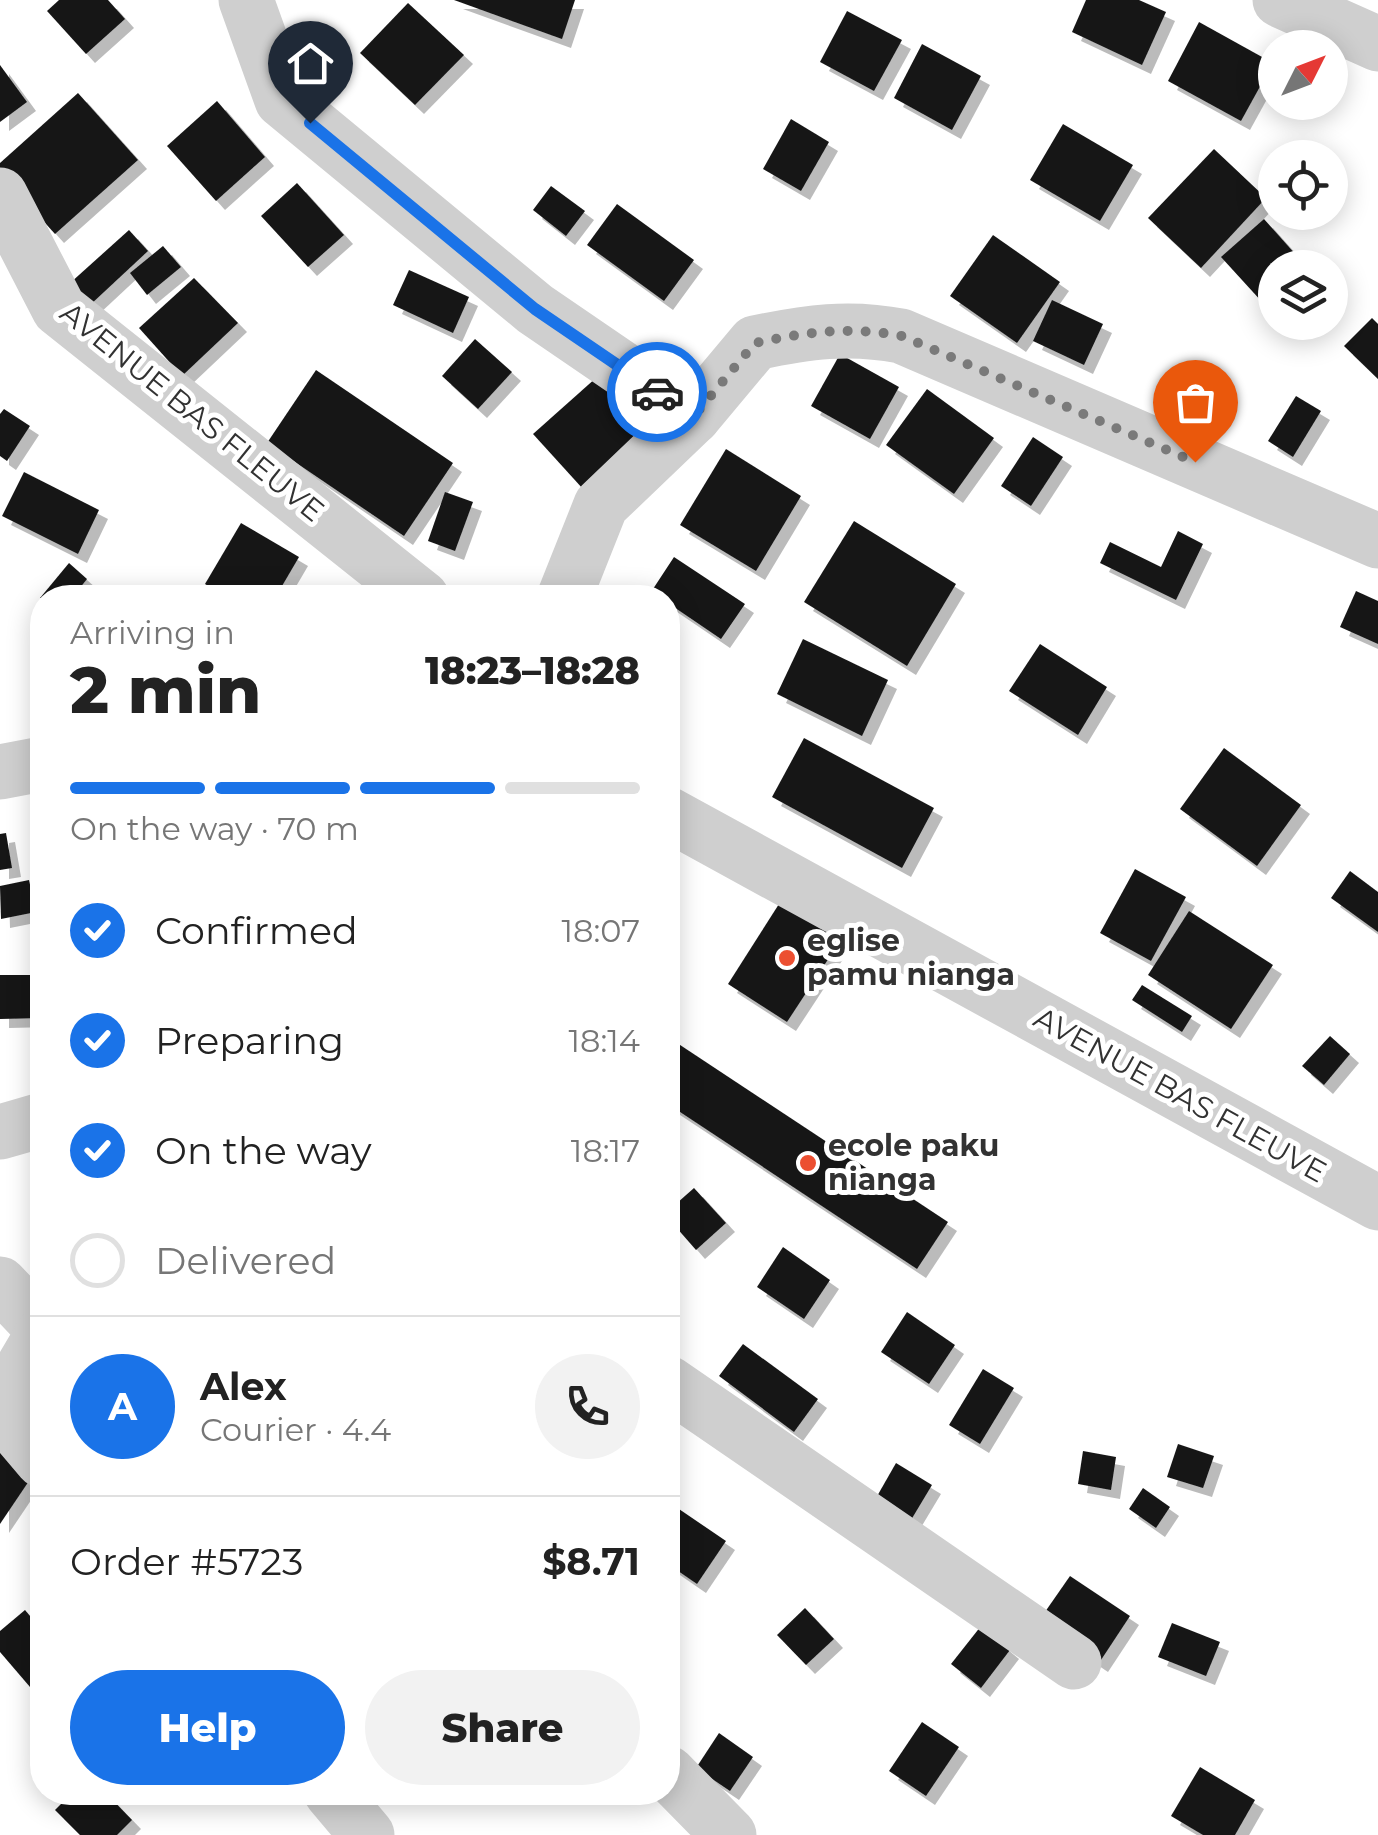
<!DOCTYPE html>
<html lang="en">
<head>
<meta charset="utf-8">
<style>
	body { margin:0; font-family:Montserrat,sans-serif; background:#f2f2f2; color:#222; height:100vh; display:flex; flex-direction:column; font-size:38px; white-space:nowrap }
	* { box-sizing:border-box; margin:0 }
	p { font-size:32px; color:#767676 }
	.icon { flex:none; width:55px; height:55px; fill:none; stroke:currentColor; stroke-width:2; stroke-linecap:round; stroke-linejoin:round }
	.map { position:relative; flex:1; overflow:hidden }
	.details { position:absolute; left:30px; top:585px; width:650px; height:1220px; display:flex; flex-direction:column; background:#fff; border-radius:40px; box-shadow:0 5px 25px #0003 }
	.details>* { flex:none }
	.needle { width:65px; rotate:48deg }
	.controls { position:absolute; left:1258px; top:30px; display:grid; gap:20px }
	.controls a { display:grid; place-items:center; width:90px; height:90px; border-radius:50%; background:#fff; box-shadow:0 5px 25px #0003; font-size:50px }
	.pin { position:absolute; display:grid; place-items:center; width:85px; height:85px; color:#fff; margin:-102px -42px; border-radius:50% 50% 50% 0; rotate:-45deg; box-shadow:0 0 10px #0007 }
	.pin .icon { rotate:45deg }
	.courier { position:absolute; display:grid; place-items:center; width:100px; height:100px; margin:-50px; border:8px solid #1a73e8; border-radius:50%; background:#fff; color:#222; box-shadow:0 2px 12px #0007 }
	.summary em { font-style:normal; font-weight:800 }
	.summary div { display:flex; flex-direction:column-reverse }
	.summary { display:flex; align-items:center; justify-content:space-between; height:170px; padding:0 40px }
	h1 { font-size:65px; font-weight:800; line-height:75px }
	.bar { display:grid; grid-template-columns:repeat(4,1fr); gap:15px 10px; align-content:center; height:120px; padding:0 40px }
	.bar i { height:12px; border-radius:8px; background:#e0e0e0 }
	.bar .on { background:#1a73e8 }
	.bar p { grid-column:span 4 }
	.line { display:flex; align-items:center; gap:25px; padding:0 40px; border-top:2px solid #e0e0e0 }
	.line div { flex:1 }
	.round { display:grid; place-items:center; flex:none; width:105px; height:105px; border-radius:52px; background:#f2f2f2 }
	ol { padding:0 40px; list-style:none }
	li { display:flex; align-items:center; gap:30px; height:110px }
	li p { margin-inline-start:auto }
	li .icon { padding:10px; border-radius:50%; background:#1a73e8; color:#fff; stroke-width:4 }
	li:last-child { color:#767676 }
	li i { width:55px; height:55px; border:5px solid #e0e0e0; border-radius:50% }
	.primary-button { display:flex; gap:20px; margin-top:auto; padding:20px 40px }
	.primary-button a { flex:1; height:115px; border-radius:60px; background:#1a73e8; color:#fff; font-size:40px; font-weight:800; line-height:115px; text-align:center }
	.primary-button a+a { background:#f2f2f2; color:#222 }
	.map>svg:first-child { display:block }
	.building { fill:#191919; filter:url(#shadow) }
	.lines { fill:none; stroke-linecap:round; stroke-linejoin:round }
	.minor { stroke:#cfcfcf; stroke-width:55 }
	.done { stroke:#7a7a7a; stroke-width:10; stroke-dasharray:0 18 }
	.route { stroke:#1a73e8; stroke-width:12 }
	.poi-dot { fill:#ec4f31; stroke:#fff; stroke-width:4 }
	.labels { text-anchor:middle; stroke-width:10; stroke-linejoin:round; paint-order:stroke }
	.street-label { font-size:30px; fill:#323232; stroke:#fff }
	.poi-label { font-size:30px; font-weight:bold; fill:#323232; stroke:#fff; text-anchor:start }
</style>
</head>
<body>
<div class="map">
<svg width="1378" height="1835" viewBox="0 0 1378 1835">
	<defs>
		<filter id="shadow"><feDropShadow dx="9" dy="9" stdDeviation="0" flood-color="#0004"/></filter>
	</defs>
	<rect width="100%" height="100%" fill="#fff"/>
	<g class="building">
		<path d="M 59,0 L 108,0 L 125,19 L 86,54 L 47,11 Z"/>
		<path d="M 454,0 L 575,0 L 562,39 Z"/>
		<path d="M 1086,0 L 1139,0 L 1166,12 L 1142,65 L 1072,32 Z"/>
		<path d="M 408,3 L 464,55 L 415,105 L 360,53 Z"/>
		<path d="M 847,11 L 902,40 L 874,91 L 820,62 Z"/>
		<path d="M 1199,22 L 1273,63 L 1241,121 L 1168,81 Z"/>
		<path d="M 922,44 L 981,76 L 952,130 L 894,98 Z"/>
		<path d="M 0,65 L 27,102 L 0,122 Z"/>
		<path d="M 78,93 L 138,160 L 55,234 L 0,173 L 0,163 Z"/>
		<path d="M 217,101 L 265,157 L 216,201 L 167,146 Z"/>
		<path d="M 791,119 L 829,142 L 801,191 L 763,169 Z"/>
		<path d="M 1063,124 L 1133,165 L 1100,221 L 1030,180 Z"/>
		<path d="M 1214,149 L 1266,198 L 1201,268 L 1148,218 Z"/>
		<path d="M 297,183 L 344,235 L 308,267 L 261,216 Z"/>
		<path d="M 551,186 L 585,211 L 566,236 L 533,210 Z"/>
		<path d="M 617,204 L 694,260 L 664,301 L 587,245 Z"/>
		<path d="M 1264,219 L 1305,265 L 1275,268 L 1275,292 L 1263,303 L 1221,257 Z"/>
		<path d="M 129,230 L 148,251 L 89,306 L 69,284 Z"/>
		<path d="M 993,235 L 1060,282 L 1017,343 L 950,296 Z"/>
		<path d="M 163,246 L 181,267 L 147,295 L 130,273 Z"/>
		<path d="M 409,270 L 469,297 L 453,333 L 393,305 Z"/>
		<path d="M 194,278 L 238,323 L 182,376 L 139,328 Z"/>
		<path d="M 1052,300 L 1103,324 L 1084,365 L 1033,341 Z"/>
		<path d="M 1372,318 L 1378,324 L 1378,379 L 1344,346 Z"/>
		<path d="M 475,339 L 512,372 L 478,409 L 442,376 Z"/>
		<path d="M 840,354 L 899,387 L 870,439 L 811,406 Z"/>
		<path d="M 316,370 L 453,463 L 404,536 L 267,443 Z"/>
		<path d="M 597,377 L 647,432 L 583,489 L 533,434 Z"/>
		<path d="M 927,389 L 994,438 L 954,494 L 886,445 Z"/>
		<path d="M 1296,396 L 1321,411 L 1293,457 L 1268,441 Z"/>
		<path d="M 4,409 L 30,426 L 7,461 L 0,456 L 0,414 Z"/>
		<path d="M 1033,437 L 1063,457 L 1031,506 L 1001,486 Z"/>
		<path d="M 726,449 L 801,496 L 756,571 L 680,525 Z"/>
		<path d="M 24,472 L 99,510 L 78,554 L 2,516 Z"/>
		<path d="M 445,492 L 473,502 L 455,551 L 428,541 Z"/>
		<path d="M 854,521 L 956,584 L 907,666 L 804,602 Z"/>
		<path d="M 241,523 L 299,557 L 275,598 L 227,598 L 205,584 Z"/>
		<path d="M 1178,531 L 1203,544 L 1176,600 L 1100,563 L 1110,542 L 1161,567 Z"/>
		<path d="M 674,557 L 745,604 L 721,639 L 668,603 L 668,598 L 659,598 L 651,592 Z"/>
		<path d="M 69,563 L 87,579 L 72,598 L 40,598 Z"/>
		<path d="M 1356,591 L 1378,601 L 1378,644 L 1340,627 Z"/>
		<path d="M 803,639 L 888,680 L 862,736 L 777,694 Z"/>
		<path d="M 1040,644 L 1107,687 L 1078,735 L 1009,691 Z"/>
		<path d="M 804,738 L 934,808 L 902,868 L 772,797 Z"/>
		<path d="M 1224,748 L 1301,805 L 1257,866 L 1180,809 Z"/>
		<path d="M 6,833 L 12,868 L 0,870 L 0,834 Z"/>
		<path d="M 1135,869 L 1186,897 L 1151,961 L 1100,933 Z"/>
		<path d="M 1350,871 L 1378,892 L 1378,932 L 1331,898 Z"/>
		<path d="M 29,880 L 36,912 L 1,919 L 0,886 Z"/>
		<path d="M 786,893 L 846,932 L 787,1022 L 728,984 Z"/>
		<path d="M 1189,911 L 1273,965 L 1231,1029 L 1148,975 Z"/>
		<path d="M 0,975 L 42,975 L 42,1018 L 0,1019 Z"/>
		<path d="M 1142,985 L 1192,1016 L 1182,1032 L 1132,1000 Z"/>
		<path d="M 1330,1036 L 1350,1054 L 1324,1085 L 1302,1066 Z"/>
		<path d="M 668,1037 L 948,1222 L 917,1269 L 668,1104 Z"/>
		<path d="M 694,1188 L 726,1223 L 696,1250 L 668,1218 L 668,1211 Z"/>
		<path d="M 783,1247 L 830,1280 L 804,1319 L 757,1287 Z"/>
		<path d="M 907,1312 L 955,1345 L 929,1384 L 881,1352 Z"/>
		<path d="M 743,1344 L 818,1399 L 794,1432 L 719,1376 Z"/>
		<path d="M 983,1369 L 1014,1388 L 980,1444 L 949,1425 Z"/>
		<path d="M 1178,1444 L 1214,1456 L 1203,1488 L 1167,1477 Z"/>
		<path d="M 0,1448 L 35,1472 L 0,1524 Z"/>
		<path d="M 1083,1451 L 1116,1457 L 1111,1490 L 1078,1484 Z"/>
		<path d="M 896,1463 L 932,1485 L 911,1520 L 876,1498 Z"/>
		<path d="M 1143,1488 L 1170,1507 L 1156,1528 L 1129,1509 Z"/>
		<path d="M 676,1507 L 726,1541 L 697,1584 L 668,1564 L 668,1520 Z"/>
		<path d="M 1070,1576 L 1130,1616 L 1099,1663 L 1038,1622 Z"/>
		<path d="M 805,1608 L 834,1639 L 806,1665 L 777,1635 Z"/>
		<path d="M 25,1610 L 42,1630 L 42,1701 L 0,1652 L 0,1631 Z"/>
		<path d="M 1172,1623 L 1220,1642 L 1206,1676 L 1158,1657 Z"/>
		<path d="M 981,1626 L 1010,1650 L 981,1688 L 951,1664 Z"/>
		<path d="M 922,1722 L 959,1747 L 926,1796 L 889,1771 Z"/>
		<path d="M 719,1733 L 753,1757 L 730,1791 L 696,1768 Z"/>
		<path d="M 1200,1767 L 1255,1800 L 1235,1835 L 1203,1835 L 1171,1816 Z"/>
		<path d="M 73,1792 L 105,1792 L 132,1820 L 117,1835 L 80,1835 L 55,1810 Z"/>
	</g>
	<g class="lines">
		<g class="minor">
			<path d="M 246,0 L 282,100 L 535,309 L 693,417 L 755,343 C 807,332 849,326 901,336 L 1378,541"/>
			<path d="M 1280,0 L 1378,44"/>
			<path d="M 0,195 L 59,309 L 422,598"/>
			<path d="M 564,598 L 601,505 L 693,417"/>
			<path d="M 0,772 L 42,764"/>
			<path d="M 668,814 L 1378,1203"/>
			<path d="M 0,1132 L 42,1120"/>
			<path d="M 0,1284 L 42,1328"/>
			<path d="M 42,1335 L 9,1391 L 4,1415 L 42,1460"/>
			<path d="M 668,1383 L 1074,1662"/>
			<path d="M 668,1773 L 729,1835"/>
			<path d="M 331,1792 L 367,1835"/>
		</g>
	</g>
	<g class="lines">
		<path class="done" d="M 657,392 L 693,417 L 755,343 C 807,332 849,326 902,336 L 1195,462"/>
		<path class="route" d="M 310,123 L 535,309 L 657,392"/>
	</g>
	<g class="poi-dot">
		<circle cx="787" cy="958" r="10"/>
		<circle cx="808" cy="1163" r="10"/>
	</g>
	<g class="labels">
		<g class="street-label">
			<text transform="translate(192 412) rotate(39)" y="10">AVENUE BAS FLEUVE</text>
			<text transform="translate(1180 1095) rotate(29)" y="10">AVENUE BAS FLEUVE</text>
		</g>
		<g class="poi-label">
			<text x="807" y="951">eglise<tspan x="807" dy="34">pamu nianga</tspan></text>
			<text x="828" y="1156">ecole paku<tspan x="828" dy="34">nianga</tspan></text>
		</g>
	</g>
</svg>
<div class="controls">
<a><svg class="needle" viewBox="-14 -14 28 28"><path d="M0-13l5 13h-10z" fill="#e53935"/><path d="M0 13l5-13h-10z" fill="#767676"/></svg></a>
<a><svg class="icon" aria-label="locate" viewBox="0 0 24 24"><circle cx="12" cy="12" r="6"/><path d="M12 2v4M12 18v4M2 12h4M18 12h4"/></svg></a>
<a><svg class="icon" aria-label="layers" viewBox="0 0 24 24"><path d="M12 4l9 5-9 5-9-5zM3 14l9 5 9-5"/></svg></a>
</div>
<div class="pin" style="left:1195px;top:462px;background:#ea580c"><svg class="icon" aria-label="bag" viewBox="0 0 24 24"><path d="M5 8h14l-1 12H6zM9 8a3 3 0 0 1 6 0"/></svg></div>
<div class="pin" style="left:310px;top:123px;background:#1f2937"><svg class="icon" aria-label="home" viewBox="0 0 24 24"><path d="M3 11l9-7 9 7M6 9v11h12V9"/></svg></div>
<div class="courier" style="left:657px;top:392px"><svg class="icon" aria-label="car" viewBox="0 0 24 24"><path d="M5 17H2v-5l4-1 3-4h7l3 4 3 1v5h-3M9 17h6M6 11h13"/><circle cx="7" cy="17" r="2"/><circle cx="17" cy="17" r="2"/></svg></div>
<section class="details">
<div class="summary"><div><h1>2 min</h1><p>Arriving in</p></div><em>18:23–18:28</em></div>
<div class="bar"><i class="on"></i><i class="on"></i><i class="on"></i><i></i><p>On the way · 70 m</p></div>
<ol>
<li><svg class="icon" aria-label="check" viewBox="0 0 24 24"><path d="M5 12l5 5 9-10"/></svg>Confirmed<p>18:07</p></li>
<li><svg class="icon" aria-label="check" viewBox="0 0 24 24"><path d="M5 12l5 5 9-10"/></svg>Preparing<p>18:14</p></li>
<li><svg class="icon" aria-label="check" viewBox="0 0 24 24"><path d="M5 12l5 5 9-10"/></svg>On the way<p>18:17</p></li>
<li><i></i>Delivered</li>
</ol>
<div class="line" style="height:180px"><b class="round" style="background:#1a73e8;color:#fff">A</b><div><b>Alex</b><p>Courier · 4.4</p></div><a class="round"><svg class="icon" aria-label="phone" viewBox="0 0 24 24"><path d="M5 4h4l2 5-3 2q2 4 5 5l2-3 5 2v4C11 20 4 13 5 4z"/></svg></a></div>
<div class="line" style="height:130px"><div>Order #5723</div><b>$8.71</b></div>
<div class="primary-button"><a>Help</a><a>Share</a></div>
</section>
</div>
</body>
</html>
